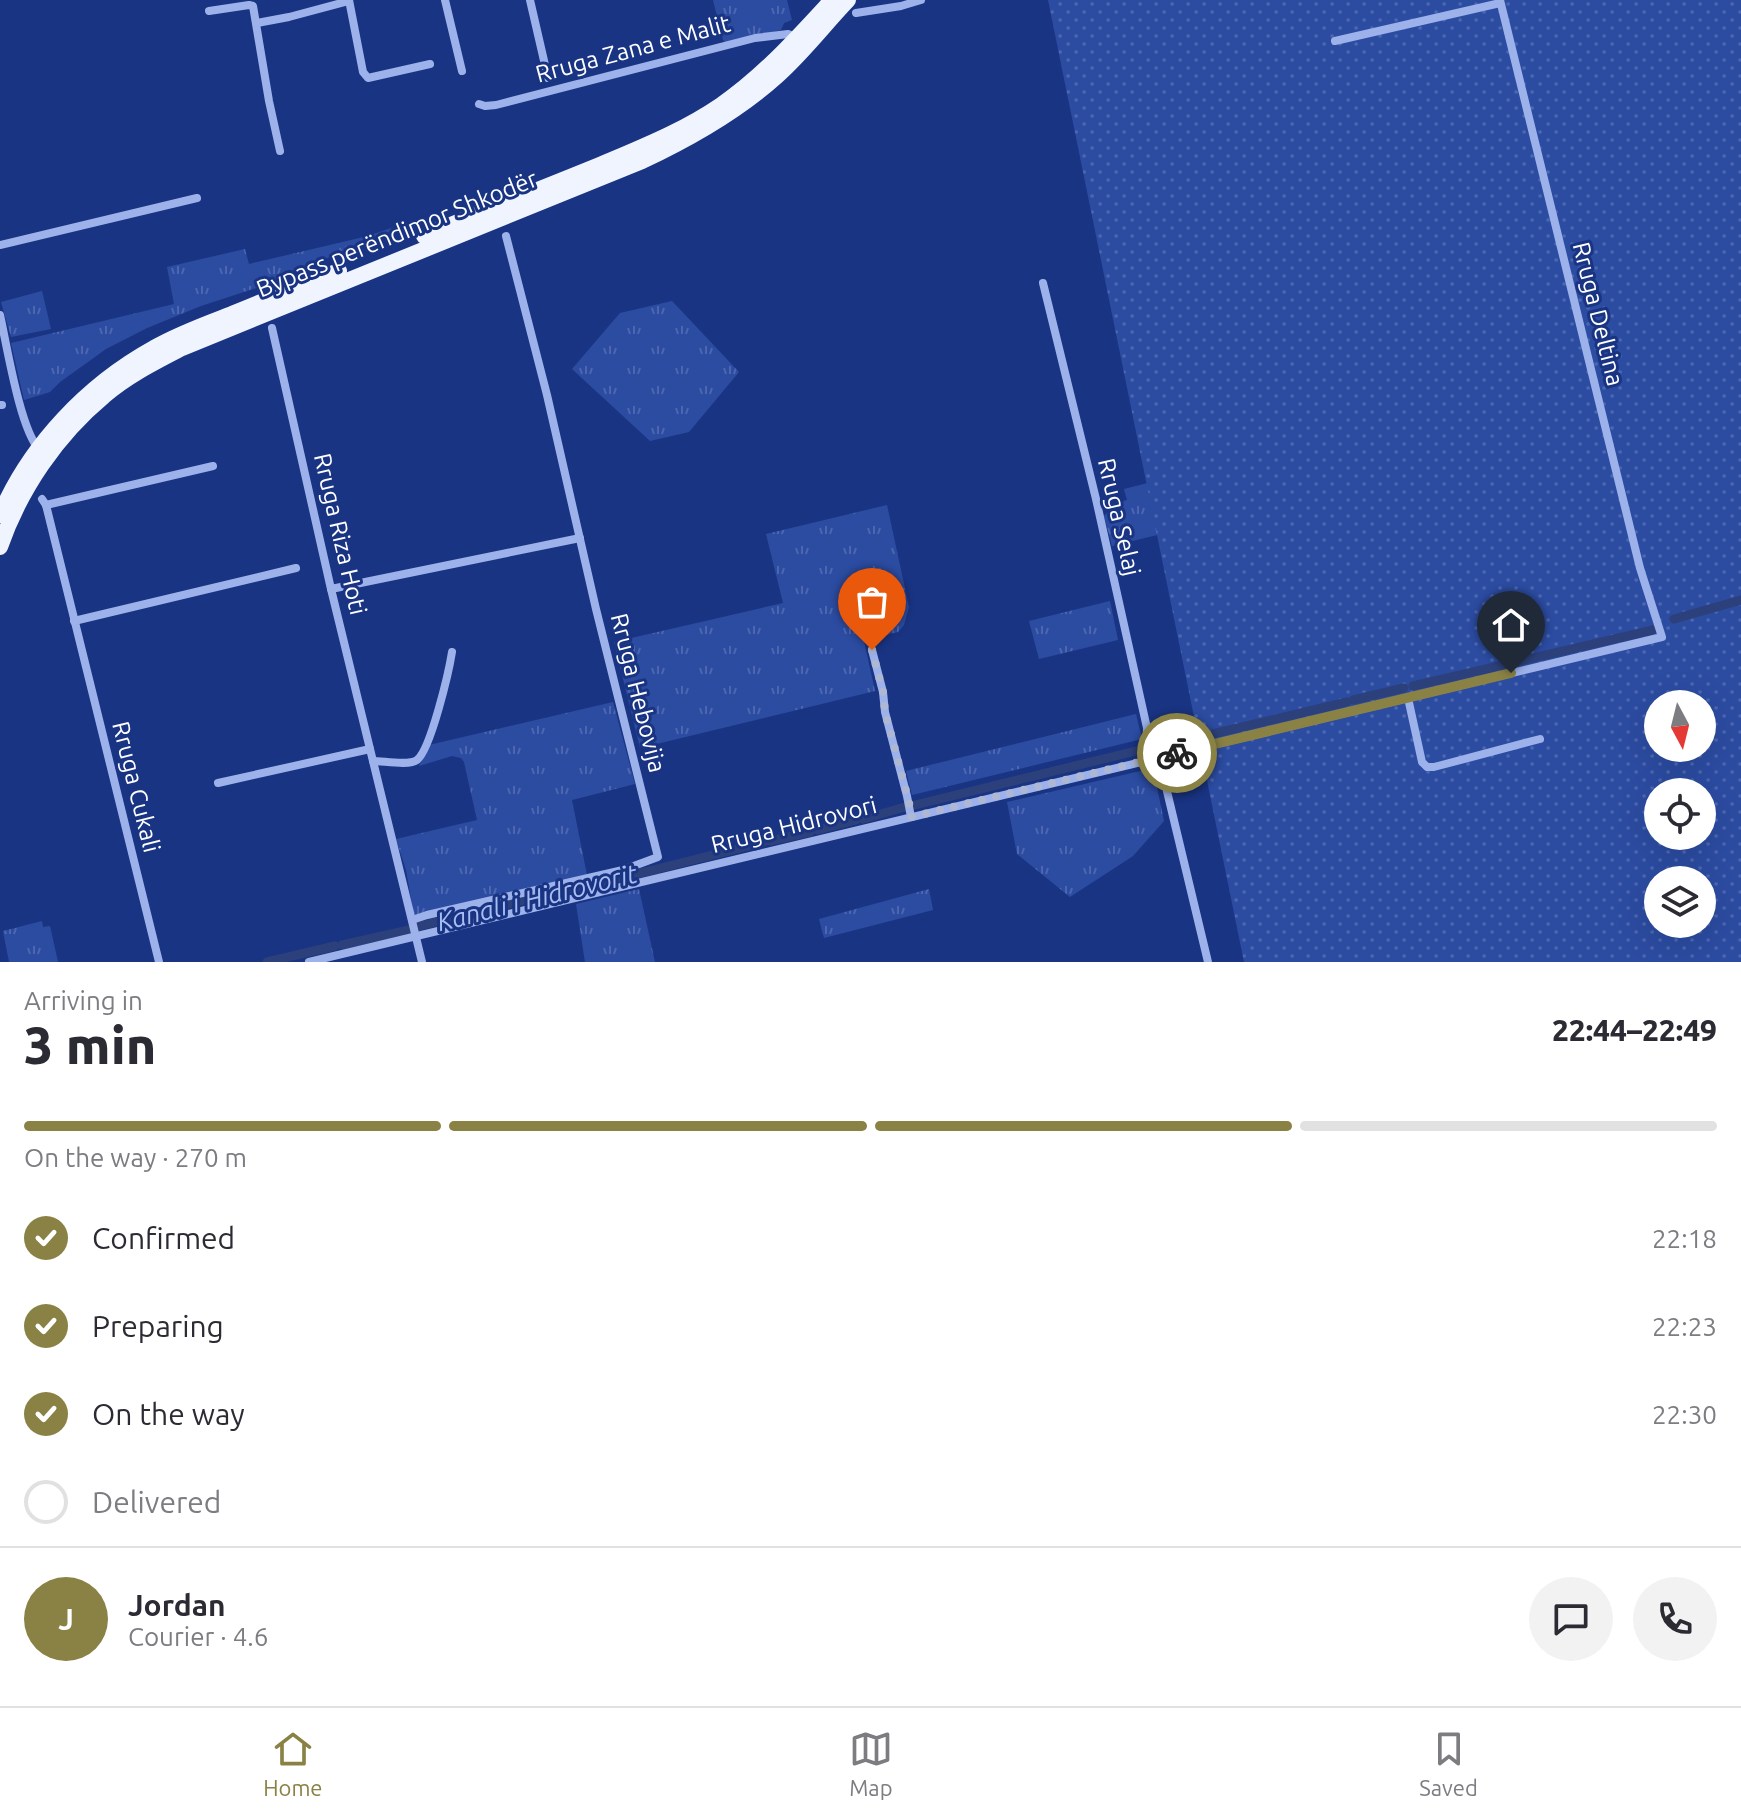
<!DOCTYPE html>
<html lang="en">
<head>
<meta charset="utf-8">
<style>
	body { margin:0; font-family:Ubuntu,sans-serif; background:#f2f2f3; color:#2b2b33; height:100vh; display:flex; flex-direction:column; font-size:30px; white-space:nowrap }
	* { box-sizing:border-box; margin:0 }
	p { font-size:26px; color:#7c7c81 }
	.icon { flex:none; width:44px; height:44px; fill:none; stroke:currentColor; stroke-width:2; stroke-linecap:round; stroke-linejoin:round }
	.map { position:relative; height:962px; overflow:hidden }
	.drawer { display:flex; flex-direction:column; background:#fff; flex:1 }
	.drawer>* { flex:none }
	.needle { width:52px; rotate:173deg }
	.controls { position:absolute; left:1644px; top:690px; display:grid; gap:16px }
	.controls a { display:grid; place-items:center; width:72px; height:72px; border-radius:50%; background:#fff; box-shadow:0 8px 32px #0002; font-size:40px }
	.pin { position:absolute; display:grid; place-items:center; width:68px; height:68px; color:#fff; margin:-82px -34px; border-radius:50% 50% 50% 0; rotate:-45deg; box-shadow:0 0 8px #0007 }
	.pin .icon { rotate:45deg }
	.courier { position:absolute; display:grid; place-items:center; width:80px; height:80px; margin:-40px; border:6px solid #8a8244; border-radius:50%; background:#fff; color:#222; box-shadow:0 2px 10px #0007 }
	.headline em { font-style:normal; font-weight:800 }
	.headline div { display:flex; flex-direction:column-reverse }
	.headline { display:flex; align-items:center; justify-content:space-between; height:136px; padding:0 24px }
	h1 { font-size:52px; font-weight:800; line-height:60px }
	.bar { display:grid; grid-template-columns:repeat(4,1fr); gap:12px 8px; align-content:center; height:96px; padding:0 24px }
	.bar i { height:10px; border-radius:6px; background:#e1e1e2 }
	.bar .on { background:#8a8244 }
	.bar p { grid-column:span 4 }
	.line { display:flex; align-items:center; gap:20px; padding:0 24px; border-top:2px solid #e1e1e2 }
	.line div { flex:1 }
	.round { display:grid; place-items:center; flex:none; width:84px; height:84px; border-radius:42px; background:#f2f2f3 }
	ol { padding:0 24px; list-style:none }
	li { display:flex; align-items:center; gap:24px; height:88px }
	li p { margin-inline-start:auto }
	li .icon { padding:8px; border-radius:50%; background:#8a8244; color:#fff; stroke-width:4 }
	li:last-child { color:#7c7c81 }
	li i { width:44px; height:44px; border:4px solid #e1e1e2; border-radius:50% }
	.dock { display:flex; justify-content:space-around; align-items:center; height:112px; border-top:2px solid #e1e1e2; background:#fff; font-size:22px; color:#7c7c81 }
	.dock a { display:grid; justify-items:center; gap:4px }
	.dock .on { color:#8a8244 }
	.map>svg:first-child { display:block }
	.grass { fill:url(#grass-tufts) }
	.park { fill:url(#park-dots); fill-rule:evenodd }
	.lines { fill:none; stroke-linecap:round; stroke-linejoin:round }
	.canal { stroke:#2c407b; stroke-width:9 }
	.minor { stroke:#9db2eb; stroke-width:8 }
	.trunk { stroke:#f0f4ff; stroke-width:16 }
	.done { stroke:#aeb8d4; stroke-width:8; stroke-dasharray:0 14.4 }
	.route { stroke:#8a8244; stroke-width:10 }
	.labels { text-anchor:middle; stroke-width:6; stroke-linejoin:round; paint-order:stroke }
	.street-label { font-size:24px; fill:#fff; stroke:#193483 }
	.water-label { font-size:26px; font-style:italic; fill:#a9bdf3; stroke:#193483 }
</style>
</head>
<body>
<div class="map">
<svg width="1741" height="962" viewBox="0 0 1741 962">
	<defs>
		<pattern id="grass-tufts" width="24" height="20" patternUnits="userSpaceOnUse" patternTransform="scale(2)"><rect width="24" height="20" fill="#2c4ca2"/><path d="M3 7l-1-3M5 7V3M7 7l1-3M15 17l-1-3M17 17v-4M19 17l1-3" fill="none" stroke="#4c67b0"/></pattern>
		<pattern id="park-dots" width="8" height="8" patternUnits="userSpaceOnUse" patternTransform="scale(2)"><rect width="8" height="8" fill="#2c4ca2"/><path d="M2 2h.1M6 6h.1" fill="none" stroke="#4c67b0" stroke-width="1.8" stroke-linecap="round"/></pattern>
	</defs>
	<rect width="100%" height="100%" fill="#193483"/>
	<g class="grass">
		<path d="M 713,0 L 787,0 L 792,20 L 784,23 L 781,30 L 726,43 L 723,40 Z"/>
		<path d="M 400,225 L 394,230 L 256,288 L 201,306 L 147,328 L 106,349 L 60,382 L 50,392 L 24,400 L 11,343 L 174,304 L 167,267 L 245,249 L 249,264 L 368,236 Z"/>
		<path d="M 42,291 L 51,329 L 11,337 L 1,302 Z"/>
		<path d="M 672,301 L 739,372 L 689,432 L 650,441 L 572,369 L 620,313 Z"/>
		<path d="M 1335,436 L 1346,489 L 1112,546 L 1104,516 L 1117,503 L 1127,500 L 1124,489 Z"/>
		<path d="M 887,505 L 909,607 L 904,625 L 898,632 L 864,641 L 875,691 L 640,748 L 614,642 L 783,603 L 766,534 Z"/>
		<path d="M 1110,601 L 1118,640 L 1039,659 L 1029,621 Z"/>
		<path d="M 613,702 L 635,784 L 572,800 L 587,875 L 414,916 L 406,870 L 396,839 L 477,820 L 464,762 L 461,758 L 452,756 L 419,766 L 429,745 Z"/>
		<path d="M 1136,714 L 1142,739 L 912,795 L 906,771 Z"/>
		<path d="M 1153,768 L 1164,821 L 1133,856 L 1070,897 L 1017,854 L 1007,802 Z"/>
		<path d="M 639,889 L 655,962 L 585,962 L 576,904 Z"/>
		<path d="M 929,889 L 933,910 L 824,938 L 819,919 Z"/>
		<path d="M 42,921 L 43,927 L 50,926 L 58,962 L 9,962 L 3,931 Z"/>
	</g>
	<path class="park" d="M 1048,0 L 1741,0 L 1741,962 L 1244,962 ZM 1658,704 L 1702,704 L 1702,748 L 1658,748 ZM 1658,792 L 1702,792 L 1702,836 L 1658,836 ZM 1658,880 L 1702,880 L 1702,924 L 1658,924 Z"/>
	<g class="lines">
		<g class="canal">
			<path d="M 1674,619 L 1741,600"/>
			<path d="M 1413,686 L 1653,630"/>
			<path d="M 1353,700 L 1404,688"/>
			<path d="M 1149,749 L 1347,702"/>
			<path d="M 915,805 L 1140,750"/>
			<path d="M 863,819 L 905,807"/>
			<path d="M 817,830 L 856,820"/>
			<path d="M 770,841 L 810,832"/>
			<path d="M 661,868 L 764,842"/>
			<path d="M 416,927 L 541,896 L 658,869"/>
			<path d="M 342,945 L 409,930"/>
			<path d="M 267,962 L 335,946"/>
		</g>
		<g class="minor">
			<path d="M 349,0 L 363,72 L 368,78 L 430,64"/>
			<path d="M 445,0 L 462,71"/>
			<path d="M 530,0 L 548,78"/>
			<path d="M 209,11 L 249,5 L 253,6 L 269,101 L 280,151"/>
			<path d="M 856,13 L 901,6 L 921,0"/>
			<path d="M 257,23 L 289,17 L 349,1"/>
			<path d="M 1335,41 L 1500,3"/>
			<path d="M 479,104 L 485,106 L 496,105 L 755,38 L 788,34 L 796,37"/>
			<path d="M 0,245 L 197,198"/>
			<path d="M 1043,283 L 1096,499 L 1147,728 L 1146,761"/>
			<path d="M 0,315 C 7,346 20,429 39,449"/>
			<path d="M 272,328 L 331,589 L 422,962"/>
			<path d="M 0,405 L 2,405"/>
			<path d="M 42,499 L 46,505 L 159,962"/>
			<path d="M 46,505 L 213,466"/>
			<path d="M 331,589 L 580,538"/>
			<path d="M 74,621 L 296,568"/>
			<path d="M 872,650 L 883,692 L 885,712 L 907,796 L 911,817"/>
			<path d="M 1408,698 L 1422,762 L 1427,767 L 1434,767 L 1540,739"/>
			<path d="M 1159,758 L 1208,962"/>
			<path d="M 373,761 C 384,761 409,766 417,760 C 431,749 449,671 452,652"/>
			<path d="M 218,783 L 370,749"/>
			<path d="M 412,920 L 427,915 L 623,870 L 658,857 L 596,609 L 547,395 L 506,236"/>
			<path d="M 309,962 L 1662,637 L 1640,568 L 1500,0"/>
		</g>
		<g class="trunk">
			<path d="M 424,236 C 482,212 541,189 600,165 C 642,147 683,131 721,105 C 763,76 797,38 832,0"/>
			<path d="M 0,515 C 30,445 87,385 154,348 C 178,334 206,324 232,314 C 268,299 303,285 339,271"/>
			<path d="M 0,547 C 20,489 57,435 104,396 C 127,376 155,362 182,348 L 642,161 C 691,138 737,112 777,76 C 803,53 824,25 848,0"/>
		</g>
	</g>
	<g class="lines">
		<path class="done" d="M 872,650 L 883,692 L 885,712 L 909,802 L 911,817 L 1177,753"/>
		<path class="route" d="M 1177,753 L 1511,673"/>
	</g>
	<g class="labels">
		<g class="street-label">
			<text transform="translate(633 49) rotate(-15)" y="8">Rruga Zana e Malit</text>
			<text transform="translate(397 234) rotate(-22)" y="8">Bypass perëndimor Shkodër</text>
			<text transform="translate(1598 314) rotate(76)" y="8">Rruga Deltina</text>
			<text transform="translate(1119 517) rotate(77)" y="8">Rruga Selaj</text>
			<text transform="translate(340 534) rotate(77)" y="8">Rruga Riza Hoti</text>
			<text transform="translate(638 693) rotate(76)" y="8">Rruga Hebovija</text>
			<text transform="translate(136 787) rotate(76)" y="8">Rruga Cukali</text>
			<text transform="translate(794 825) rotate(-14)" y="8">Rruga Hidrovori</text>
		</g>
		<g class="water-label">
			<text transform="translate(537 898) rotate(-14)" y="9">Kanali i Hidrovorit</text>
		</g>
	</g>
</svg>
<div class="controls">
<a><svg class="needle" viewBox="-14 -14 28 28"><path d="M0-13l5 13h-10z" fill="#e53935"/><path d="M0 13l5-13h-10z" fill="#7c7c81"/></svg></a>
<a><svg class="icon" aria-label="locate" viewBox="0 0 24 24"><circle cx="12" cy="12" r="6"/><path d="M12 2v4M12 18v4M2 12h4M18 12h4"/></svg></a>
<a><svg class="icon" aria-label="layers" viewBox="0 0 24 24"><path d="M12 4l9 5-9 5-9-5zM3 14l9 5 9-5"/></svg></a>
</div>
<div class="pin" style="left:872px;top:650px;background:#ea580c"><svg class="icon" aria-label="bag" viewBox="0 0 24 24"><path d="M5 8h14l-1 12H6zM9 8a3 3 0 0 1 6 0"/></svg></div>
<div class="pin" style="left:1511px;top:673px;background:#1f2937"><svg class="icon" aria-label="home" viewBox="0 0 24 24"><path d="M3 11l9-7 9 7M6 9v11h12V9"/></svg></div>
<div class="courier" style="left:1177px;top:753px"><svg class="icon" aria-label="bike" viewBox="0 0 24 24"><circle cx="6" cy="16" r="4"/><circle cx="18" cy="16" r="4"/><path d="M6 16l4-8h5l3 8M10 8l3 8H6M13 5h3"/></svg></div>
</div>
<section class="drawer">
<div class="headline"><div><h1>3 min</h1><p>Arriving in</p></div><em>22:44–22:49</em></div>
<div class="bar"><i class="on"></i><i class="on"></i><i class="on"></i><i></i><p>On the way · 270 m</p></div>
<ol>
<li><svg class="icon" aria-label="check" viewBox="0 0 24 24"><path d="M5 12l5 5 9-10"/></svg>Confirmed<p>22:18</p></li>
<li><svg class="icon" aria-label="check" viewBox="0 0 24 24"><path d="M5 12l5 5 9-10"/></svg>Preparing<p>22:23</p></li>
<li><svg class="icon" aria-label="check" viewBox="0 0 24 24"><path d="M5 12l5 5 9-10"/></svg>On the way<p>22:30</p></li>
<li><i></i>Delivered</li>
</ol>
<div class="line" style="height:144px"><b class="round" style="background:#8a8244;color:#fff">J</b><div><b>Jordan</b><p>Courier · 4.6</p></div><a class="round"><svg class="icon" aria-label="chat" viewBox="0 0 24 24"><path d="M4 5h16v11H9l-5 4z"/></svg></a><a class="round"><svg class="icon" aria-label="phone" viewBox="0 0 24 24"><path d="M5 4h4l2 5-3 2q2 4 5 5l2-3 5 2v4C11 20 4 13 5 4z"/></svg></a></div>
</section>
<nav class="dock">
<a class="on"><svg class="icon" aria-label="home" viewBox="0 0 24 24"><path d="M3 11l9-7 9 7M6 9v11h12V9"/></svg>Home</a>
<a><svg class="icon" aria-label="map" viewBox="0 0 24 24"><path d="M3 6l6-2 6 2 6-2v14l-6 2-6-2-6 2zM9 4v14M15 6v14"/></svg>Map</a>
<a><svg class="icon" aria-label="saved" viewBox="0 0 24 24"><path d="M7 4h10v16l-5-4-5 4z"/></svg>Saved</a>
</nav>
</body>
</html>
